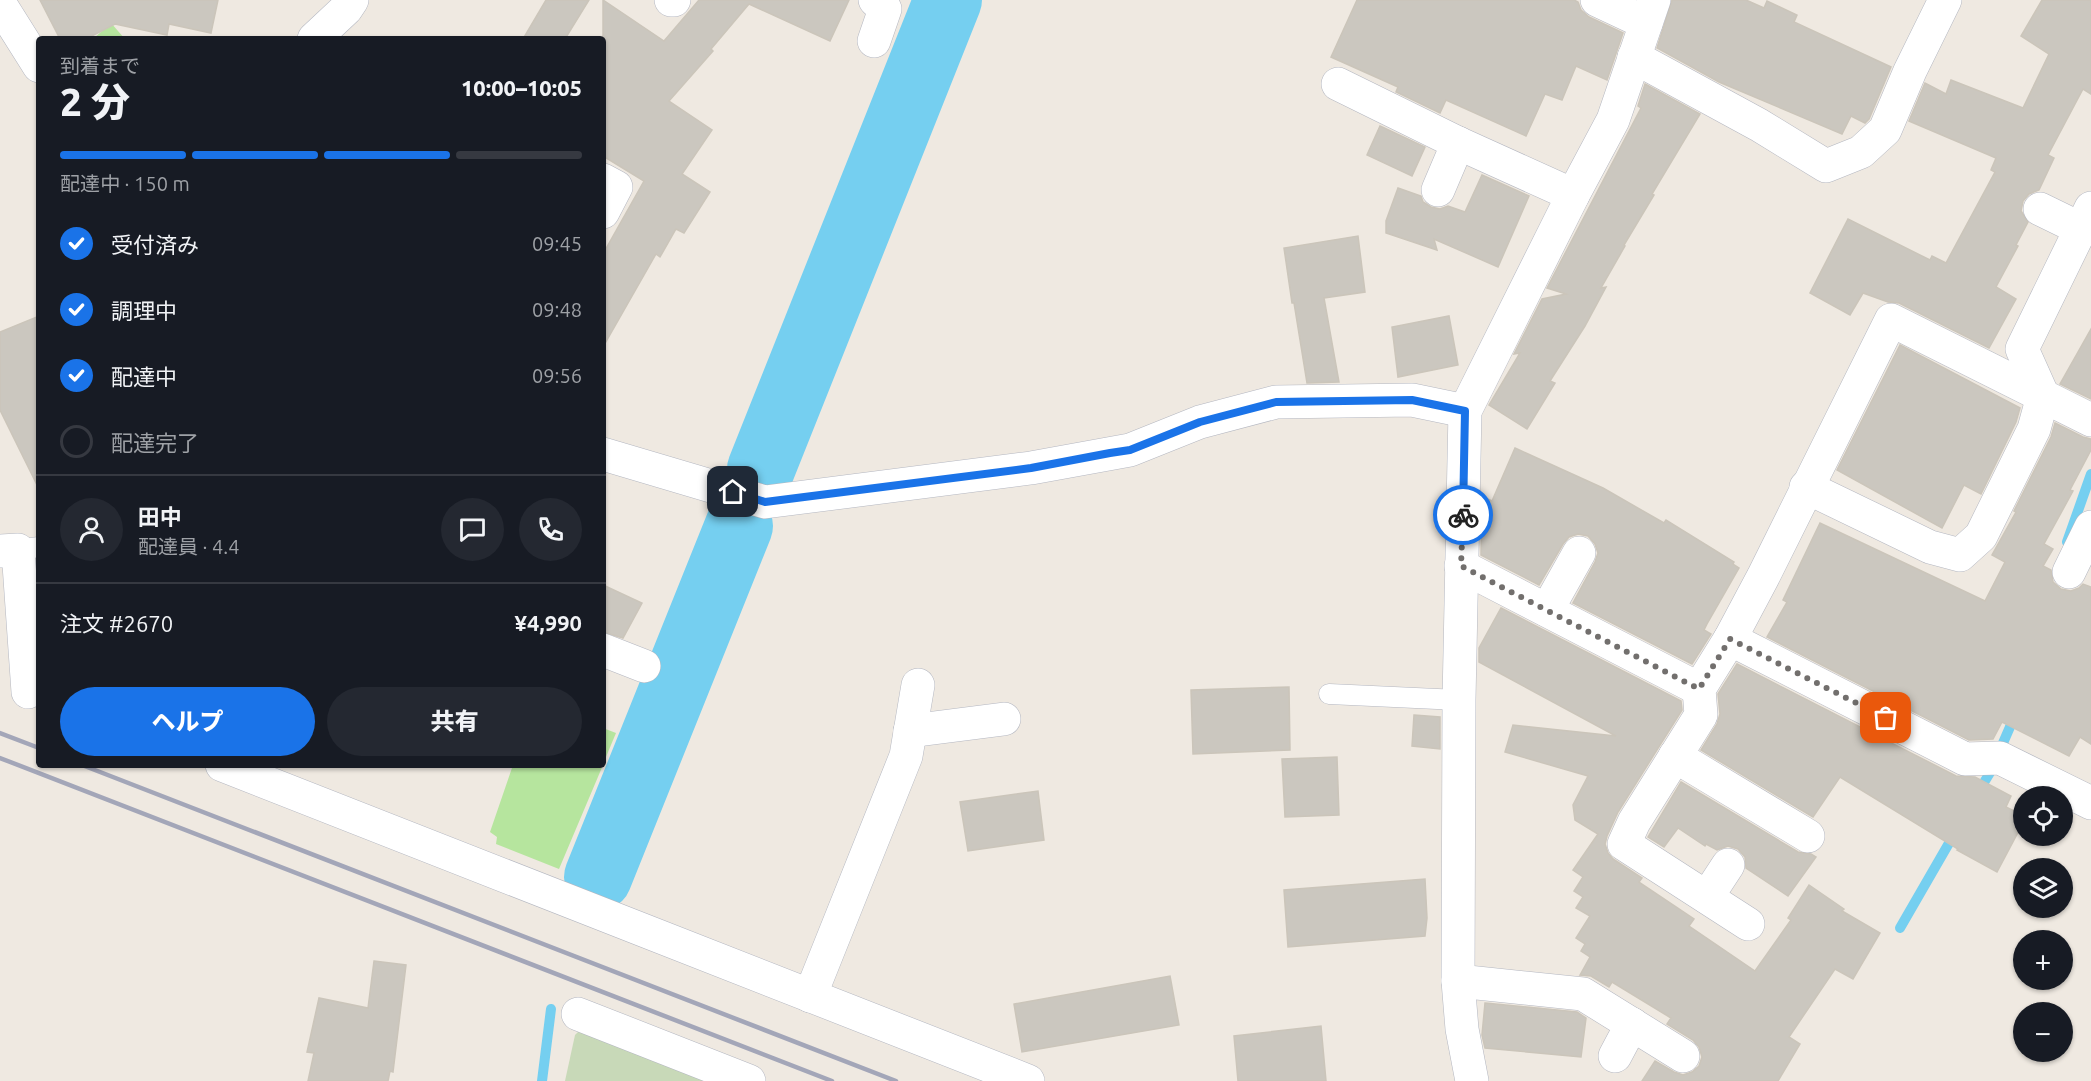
<!DOCTYPE html>
<html lang="ja">
<head>
<meta charset="utf-8">
<style>
	body { margin:0; font-family:Ubuntu,"Noto Sans JP",sans-serif; background:#242831; color:#f1f3f6; height:100vh; display:flex; flex-direction:column; font-size:22px; white-space:nowrap }
	* { box-sizing:border-box; margin:0 }
	p { font-size:20px; color:#9ea1a6 }
	.icon { flex:none; width:33px; height:33px; fill:none; stroke:currentColor; stroke-width:2; stroke-linecap:round; stroke-linejoin:round }
	.map { position:relative; flex:1; overflow:hidden }
	.side { position:absolute; left:36px; top:36px; width:570px; height:732px; display:flex; flex-direction:column; background:#171b24; border-radius:6px; box-shadow:0 2px 4px #0004 }
	.side>* { flex:none }
	.tools { position:absolute; left:2013px; top:786px; display:grid; gap:12px }
	.tools a { display:grid; place-items:center; width:60px; height:60px; border-radius:50%; background:#171b24; box-shadow:0 2px 4px #0004; font-size:30px }
	.pin { position:absolute; display:grid; place-items:center; width:51px; height:51px; color:#fff; margin:-26px; border-radius:12px; box-shadow:0 3px 9px #0006 }
	.courier { position:absolute; display:grid; place-items:center; width:60px; height:60px; margin:-30px; border:4px solid #1a73e8; border-radius:50%; background:#fff; color:#222; box-shadow:0 2px 8px #0007 }
	.overview em { font-style:normal; font-weight:800 }
	.overview div { display:flex; flex-direction:column-reverse }
	.overview { display:flex; align-items:center; justify-content:space-between; height:102px; padding:0 24px }
	h1 { font-size:39px; font-weight:800; line-height:45px }
	.bar { display:grid; grid-template-columns:repeat(4,1fr); gap:9px 6px; align-content:center; height:72px; padding:0 24px }
	.bar i { height:8px; border-radius:4px; background:#363941 }
	.bar .on { background:#1a73e8 }
	.bar p { grid-column:span 4 }
	.line { display:flex; align-items:center; gap:15px; padding:0 24px; border-top:2px solid #363941 }
	.line div { flex:1 }
	.round { display:grid; place-items:center; flex:none; width:63px; height:63px; border-radius:32px; background:#242831 }
	ol { padding:0 24px; list-style:none }
	li { display:flex; align-items:center; gap:18px; height:66px }
	li p { margin-inline-start:auto }
	li .icon { padding:6px; border-radius:50%; background:#1a73e8; color:#fff; stroke-width:4 }
	li:last-child { color:#9ea1a6 }
	li i { width:33px; height:33px; border:3px solid #363941; border-radius:50% }
	.primary-button { display:flex; gap:12px; margin-top:auto; padding:12px 24px }
	.primary-button a { flex:1; height:69px; border-radius:36px; background:#1a73e8; color:#fff; font-size:24px; font-weight:800; line-height:69px; text-align:center }
	.primary-button a+a { background:#242831; color:#f1f3f6 }
	.map>svg:first-child { display:block }
	.green { fill:#b6e59e }
	.cemetery { fill:#c8d9b8 }
	.lines { fill:none; stroke-linecap:round; stroke-linejoin:round }
	.stream { stroke:#75cff0; stroke-width:10 }
	.river { stroke:#75cff0; stroke-width:68 }
	.building { fill:#cbc7bf; stroke:#cbc5ba; stroke-width:1.5 }
	.lane-casing { stroke:#b4b7c1; stroke-width:21 }
	.street-casing { stroke:#b4b7c1; stroke-width:34 }
	.lane { stroke:#fff; stroke-width:20 }
	.street { stroke:#fff; stroke-width:33 }
	.rail { stroke:#a3a6b8; stroke-width:4.5 }
	.done { stroke:#726f6d; stroke-width:6; stroke-dasharray:0 10.8 }
	.route { stroke:#1a73e8; stroke-width:8 }
</style>
</head>
<body>
<div class="map">
<svg width="2091" height="1081" viewBox="0 0 2091 1081">
	<rect width="100%" height="100%" fill="#efe9e1"/>
	<g class="green">
		<path d="M 111,23 L 125,39 L 93,39 Z"/>
		<path d="M 603,728 L 616,733 L 603,764 Z"/>
		<path d="M 513,765 L 603,765 L 559,869 L 496,844 L 497,837 L 490,832 Z"/>
	</g>
	<path class="cemetery" d="M 580,1030 L 714,1081 L 565,1081 L 575,1035 Z"/>
	<g class="lines">
		<g class="stream">
			<path d="M 2067,542 L 2091,474"/>
			<path d="M 2003,743 L 2016,713"/>
			<path d="M 1977,794 L 1991,771"/>
			<path d="M 1900,928 L 1956,831"/>
			<path d="M 542,1081 L 551,1009"/>
		</g>
		<g class="river">
			<path d="M 761,469 L 948,0"/>
			<path d="M 598,877 L 739,526"/>
		</g>
	</g>
	<g class="building">
		<path d="M 40,0 L 218,0 L 211,33 L 169,24 L 167,35 L 115,24 L 86,39 L 60,39 Z"/>
		<path d="M 546,0 L 589,0 L 565,39 L 523,39 Z"/>
		<path d="M 603,0 L 664,41 L 699,0 L 849,0 L 830,41 L 749,4 L 711,49 L 713,51 L 669,101 L 712,130 L 682,174 L 710,192 L 684,233 L 676,229 L 660,257 L 656,254 L 603,347 L 603,254 L 644,181 L 603,156 Z"/>
		<path d="M 1357,0 L 1574,0 L 1578,2 L 1581,10 L 1589,17 L 1623,33 L 1607,80 L 1576,66 L 1562,100 L 1545,94 L 1526,136 L 1446,100 L 1440,113 L 1396,92 L 1398,87 L 1331,57 Z"/>
		<path d="M 1672,0 L 1746,0 L 1764,8 L 1767,1 L 1797,15 L 1794,22 L 1891,67 L 1869,119 L 1865,123 L 1851,116 L 1842,134 L 1719,82 L 1657,48 Z"/>
		<path d="M 2042,0 L 2091,0 L 2091,94 L 2083,89 L 2048,155 L 2054,158 L 2039,190 L 2029,194 L 2023,201 L 2021,211 L 2028,222 L 2016,245 L 2018,246 L 1996,287 L 2016,299 L 1989,348 L 1899,303 L 1888,302 L 1863,293 L 1850,315 L 1810,293 L 1848,219 L 1930,260 L 1932,256 L 1946,263 L 1995,172 L 1991,170 L 1996,158 L 1909,121 L 1925,83 L 1946,94 L 1951,80 L 2023,108 L 2049,54 L 2021,36 Z"/>
		<path d="M 1645,84 L 1700,114 L 1652,194 L 1654,195 L 1624,245 L 1625,246 L 1601,288 L 1606,287 L 1585,326 L 1550,381 L 1555,383 L 1527,429 L 1489,405 L 1520,353 L 1514,354 L 1542,299 L 1566,294 L 1547,288 L 1641,108 L 1638,106 Z"/>
		<path d="M 1380,126 L 1425,147 L 1412,176 L 1367,155 Z"/>
		<path d="M 1482,175 L 1529,196 L 1498,267 L 1434,239 L 1437,250 L 1386,233 L 1386,221 L 1398,188 L 1421,196 L 1423,202 L 1431,207 L 1440,209 L 1448,206 L 1465,212 Z"/>
		<path d="M 1358,236 L 1365,292 L 1324,298 L 1339,382 L 1307,383 L 1294,303 L 1292,303 L 1284,248 Z"/>
		<path d="M 39,316 L 39,489 L 0,410 L 0,332 Z"/>
		<path d="M 1449,316 L 1458,365 L 1398,377 L 1392,327 Z"/>
		<path d="M 2091,329 L 2091,399 L 2060,384 Z"/>
		<path d="M 1900,345 L 2020,408 L 2016,422 L 1981,494 L 1964,485 L 1942,528 L 1837,470 Z"/>
		<path d="M 2055,423 L 2083,437 L 2091,439 L 2091,450 L 2070,490 L 2073,491 L 2044,544 L 2053,549 L 2043,566 L 2051,570 L 2053,582 L 2061,589 L 2071,591 L 2079,588 L 2083,584 L 2091,587 L 2091,744 L 2080,737 L 2069,756 L 2002,722 L 1993,739 L 1969,740 L 1767,637 L 1787,602 L 1783,600 L 1820,523 L 1985,601 L 2005,562 L 1992,555 L 2016,512 L 2014,511 L 2051,437 Z"/>
		<path d="M 1515,448 L 1603,488 L 1664,523 L 1666,520 L 1734,562 L 1733,564 L 1739,568 L 1707,624 L 1704,630 L 1711,634 L 1692,664 L 1573,603 L 1595,562 L 1598,553 L 1595,544 L 1588,536 L 1578,534 L 1569,537 L 1563,544 L 1539,585 L 1481,555 L 1482,513 L 1488,499 L 1492,501 Z"/>
		<path d="M 603,585 L 642,603 L 623,638 L 603,632 Z"/>
		<path d="M 1501,608 L 1681,701 L 1682,710 L 1618,812 L 1607,836 L 1605,844 L 1608,853 L 1613,859 L 1642,878 L 1639,882 L 1694,919 L 1689,926 L 1755,971 L 1791,920 L 1788,918 L 1809,885 L 1844,909 L 1842,911 L 1880,933 L 1853,979 L 1835,969 L 1789,1037 L 1800,1044 L 1778,1081 L 1642,1081 L 1655,1061 L 1674,1072 L 1683,1075 L 1692,1072 L 1699,1066 L 1702,1057 L 1699,1047 L 1693,1040 L 1667,1024 L 1671,1018 L 1612,982 L 1609,987 L 1591,976 L 1580,975 L 1590,957 L 1581,951 L 1585,944 L 1576,938 L 1590,916 L 1576,908 L 1583,897 L 1574,891 L 1583,877 L 1573,870 L 1598,834 L 1575,820 L 1573,805 L 1588,776 L 1505,752 L 1513,725 L 1616,736 L 1479,662 L 1479,648 Z"/>
		<path d="M 1737,664 L 1956,776 L 1975,777 L 2011,796 L 2006,807 L 2024,816 L 2024,821 L 1997,872 L 1957,850 L 1958,849 L 1840,777 L 1813,817 L 1701,750 L 1717,724 L 1720,714 L 1718,694 Z"/>
		<path d="M 1289,687 L 1290,750 L 1193,754 L 1191,690 Z"/>
		<path d="M 1414,715 L 1440,717 L 1440,749 L 1412,746 Z"/>
		<path d="M 1337,757 L 1339,815 L 1285,817 L 1282,759 Z"/>
		<path d="M 1681,782 L 1798,852 L 1811,854 L 1816,857 L 1788,896 L 1746,868 L 1745,857 L 1738,849 L 1728,846 L 1717,850 L 1706,844 L 1705,846 L 1678,828 L 1664,847 L 1648,837 Z"/>
		<path d="M 1038,791 L 1044,840 L 968,851 L 960,802 Z"/>
		<path d="M 1425,879 L 1427,918 L 1425,936 L 1288,947 L 1284,890 Z"/>
		<path d="M 374,961 L 406,965 L 393,1072 L 390,1071 L 388,1081 L 308,1081 L 314,1053 L 307,1052 L 319,998 L 368,1008 Z"/>
		<path d="M 1170,976 L 1179,1025 L 1022,1052 L 1014,1004 Z"/>
		<path d="M 1485,1003 L 1577,1012 L 1586,1018 L 1581,1057 L 1485,1048 L 1482,1035 Z"/>
		<path d="M 1321,1026 L 1326,1081 L 1238,1081 L 1234,1036 Z"/>
	</g>
	<g class="lines">
		<g class="lane-casing">
			<g id="lane">
				<path d="M 18,550 L 39,547"/>
				<path d="M 1329,694 L 1459,700"/>
			</g>
		</g>
		<g class="street-casing">
			<g id="street">
				<path d="M 671,0 L 674,0"/>
				<path d="M 1597,0 L 1646,23"/>
				<path d="M 0,4 L 39,66"/>
				<path d="M 314,39 L 346,9 L 352,0"/>
				<path d="M 874,41 L 885,9 L 875,0"/>
				<path d="M 1634,57 L 1759,125 L 1826,166 L 1861,152 L 1885,130 L 1910,71 L 1945,0"/>
				<path d="M 1338,84 L 1458,143 L 1573,195"/>
				<path d="M 603,180 L 616,187 L 603,212"/>
				<path d="M 1438,190 L 1458,143"/>
				<path d="M 2040,209 L 2081,229"/>
				<path d="M 603,454 L 765,502 L 1031,468 L 1130,450 L 1200,422 L 1276,402 L 1412,400 L 1465,411"/>
				<path d="M 1806,487 L 1930,547 L 1960,555 L 1981,536 L 2034,429 L 2043,396 L 2022,349 L 2091,208"/>
				<path d="M 0,551 L 18,550 L 28,692"/>
				<path d="M 1461,566 L 1699,689"/>
				<path d="M 2069,572 L 2091,527"/>
				<path d="M 1547,610 L 1579,553"/>
				<path d="M 1730,639 L 1965,759 L 2000,758 L 2091,803"/>
				<path d="M 603,650 L 644,666"/>
				<path d="M 910,731 L 1004,719"/>
				<path d="M 1675,756 L 1808,836"/>
				<path d="M 222,765 L 1028,1081"/>
				<path d="M 1707,897 L 1728,865"/>
				<path d="M 1748,924 L 1624,844 L 1634,822 L 1701,715 L 1699,689 L 1730,639 L 1763,577 L 1891,320 L 2091,420"/>
				<path d="M 1458,981 L 1583,994 L 1683,1056"/>
				<path d="M 810,996 L 906,756 L 918,685"/>
				<path d="M 578,1014 L 749,1081"/>
				<path d="M 1615,1056 L 1632,1024"/>
				<path d="M 1472,1081 L 1462,1029 L 1458,981 L 1459,700 L 1465,411 L 1573,195 L 1613,120 L 1654,0"/>
			</g>
		</g>
		<use href="#lane" class="lane"/>
		<use href="#street" class="street"/>
		<g class="rail">
			<path d="M 0,733 L 39,748"/>
			<path d="M 0,758 L 832,1081"/>
			<path d="M 82,765 L 896,1081"/>
		</g>
	</g>
	<g class="lines">
		<path class="done" d="M 1463,515 L 1461,566 L 1699,689 L 1730,639 L 1886,718"/>
		<path class="route" d="M 733,492 L 765,502 L 1031,468 L 1110,453 L 1130,450 L 1200,422 L 1276,402 L 1412,400 L 1465,411 L 1463,515"/>
	</g>
</svg>
<div class="tools">
<a><svg class="icon" aria-label="locate" viewBox="0 0 24 24"><circle cx="12" cy="12" r="6"/><path d="M12 2v4M12 18v4M2 12h4M18 12h4"/></svg></a>
<a><svg class="icon" aria-label="layers" viewBox="0 0 24 24"><path d="M12 4l9 5-9 5-9-5zM3 14l9 5 9-5"/></svg></a>
<a>+</a>
<a>−</a>
</div>
<div class="pin" style="left:1886px;top:718px;background:#ea580c"><svg class="icon" aria-label="bag" viewBox="0 0 24 24"><path d="M5 8h14l-1 12H6zM9 8a3 3 0 0 1 6 0"/></svg></div>
<div class="pin" style="left:733px;top:492px;background:#1f2937"><svg class="icon" aria-label="home" viewBox="0 0 24 24"><path d="M3 11l9-7 9 7M6 9v11h12V9"/></svg></div>
<div class="courier" style="left:1463px;top:515px"><svg class="icon" aria-label="bike" viewBox="0 0 24 24"><circle cx="6" cy="16" r="4"/><circle cx="18" cy="16" r="4"/><path d="M6 16l4-8h5l3 8M10 8l3 8H6M13 5h3"/></svg></div>
<section class="side">
<div class="overview"><div><h1>2 分</h1><p>到着まで</p></div><em>10:00–10:05</em></div>
<div class="bar"><i class="on"></i><i class="on"></i><i class="on"></i><i></i><p>配達中 · 150 m</p></div>
<ol>
<li><svg class="icon" aria-label="check" viewBox="0 0 24 24"><path d="M5 12l5 5 9-10"/></svg>受付済み<p>09:45</p></li>
<li><svg class="icon" aria-label="check" viewBox="0 0 24 24"><path d="M5 12l5 5 9-10"/></svg>調理中<p>09:48</p></li>
<li><svg class="icon" aria-label="check" viewBox="0 0 24 24"><path d="M5 12l5 5 9-10"/></svg>配達中<p>09:56</p></li>
<li><i></i>配達完了</li>
</ol>
<div class="line" style="height:108px"><a class="round"><svg class="icon" aria-label="person" viewBox="0 0 24 24"><circle cx="12" cy="8" r="4"/><path d="M4 21q1-7 8-7t8 7"/></svg></a><div><b>田中</b><p>配達員 · 4.4</p></div><a class="round"><svg class="icon" aria-label="chat" viewBox="0 0 24 24"><path d="M4 5h16v11H9l-5 4z"/></svg></a><a class="round"><svg class="icon" aria-label="phone" viewBox="0 0 24 24"><path d="M5 4h4l2 5-3 2q2 4 5 5l2-3 5 2v4C11 20 4 13 5 4z"/></svg></a></div>
<div class="line" style="height:78px"><div>注文 #2670</div><b>¥4,990</b></div>
<div class="primary-button"><a>ヘルプ</a><a>共有</a></div>
</section>
</div>
</body>
</html>
